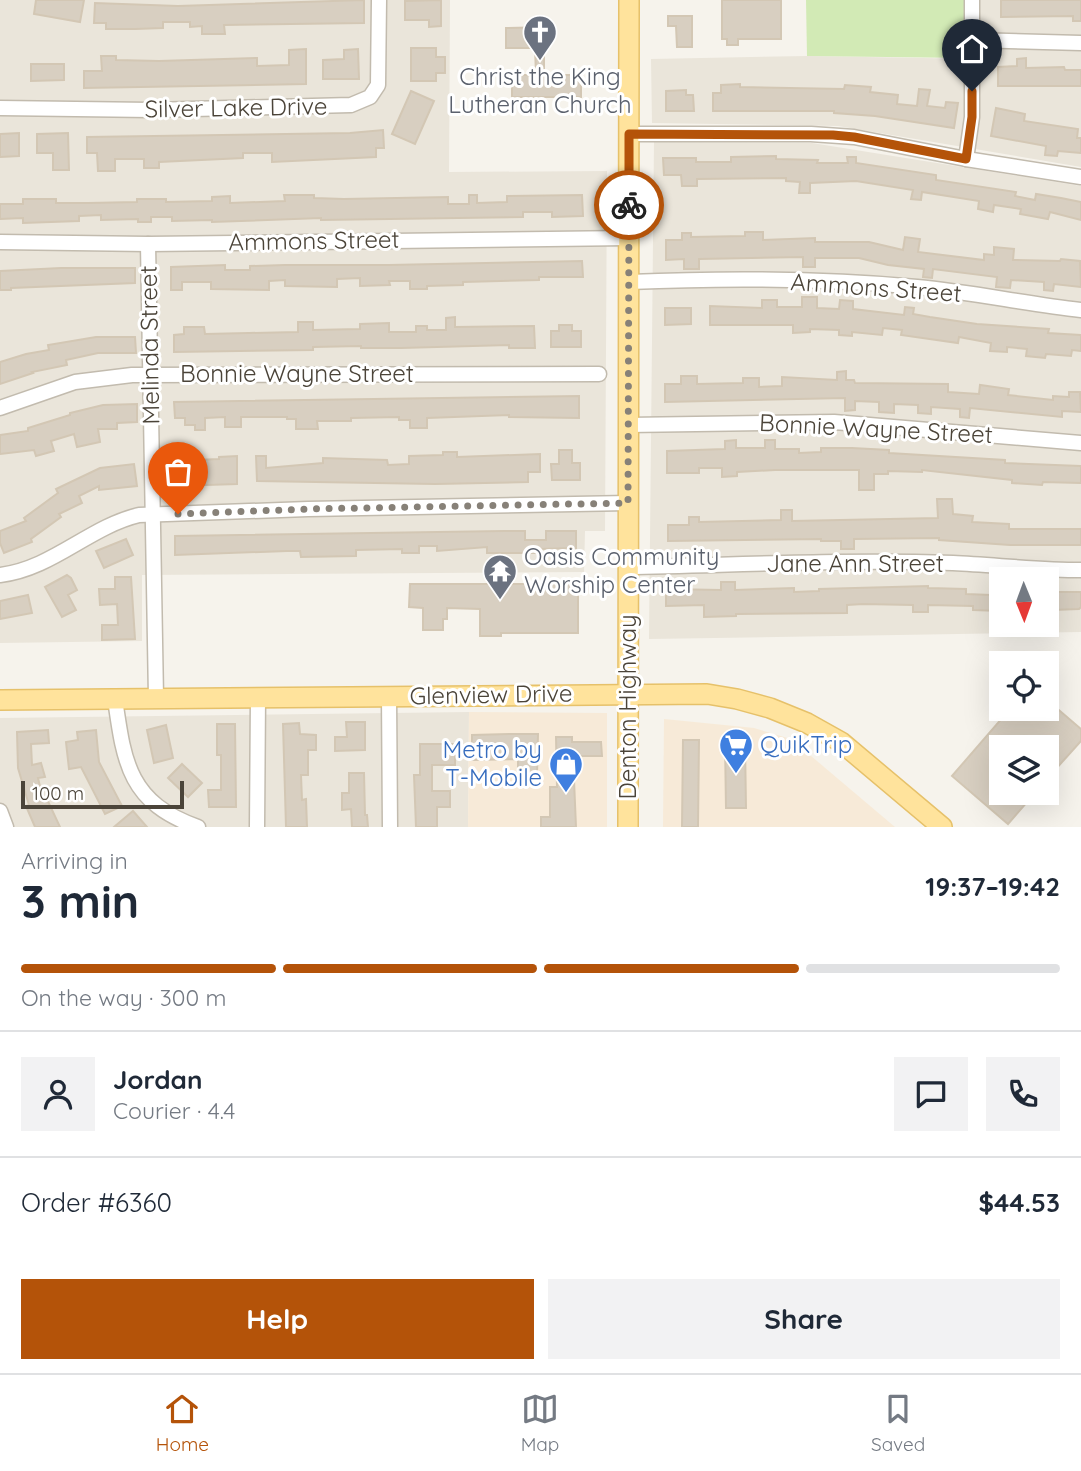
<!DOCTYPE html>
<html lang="en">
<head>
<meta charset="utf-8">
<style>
	body { margin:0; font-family:Quicksand,sans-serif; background:#f2f2f3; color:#1f2937; height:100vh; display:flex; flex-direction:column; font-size:26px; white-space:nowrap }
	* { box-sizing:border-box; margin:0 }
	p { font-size:23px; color:#747a83 }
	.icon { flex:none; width:38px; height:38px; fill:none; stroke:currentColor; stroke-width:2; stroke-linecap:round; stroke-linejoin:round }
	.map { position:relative; height:827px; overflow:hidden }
	.sheet { display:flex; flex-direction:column; background:#fff; flex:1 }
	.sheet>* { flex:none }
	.needle { width:46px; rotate:179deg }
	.fabs { position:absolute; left:989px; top:567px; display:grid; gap:14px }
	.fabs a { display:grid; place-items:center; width:70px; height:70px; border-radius:0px; background:#fff; box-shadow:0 7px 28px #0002; font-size:35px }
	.scale { position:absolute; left:21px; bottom:18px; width:163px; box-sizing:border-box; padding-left:7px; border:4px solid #4b4439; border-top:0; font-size:19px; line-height:24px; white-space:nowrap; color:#4b4439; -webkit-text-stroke:5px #fff; paint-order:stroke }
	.pin { position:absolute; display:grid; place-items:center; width:60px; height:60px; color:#fff; margin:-72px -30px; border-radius:50% 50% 50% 0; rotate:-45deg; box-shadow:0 0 7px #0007 }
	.pin .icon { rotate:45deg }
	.courier { position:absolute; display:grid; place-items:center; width:70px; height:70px; margin:-35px; border:5px solid #b45309; border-radius:50%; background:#fff; color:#222; box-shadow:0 2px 9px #0007 }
	.head em { font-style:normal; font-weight:700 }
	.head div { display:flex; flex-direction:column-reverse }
	.head { display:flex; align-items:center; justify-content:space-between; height:119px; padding:0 21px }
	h1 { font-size:46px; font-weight:700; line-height:52px }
	.bar { display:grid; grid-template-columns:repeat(4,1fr); gap:10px 7px; align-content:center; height:84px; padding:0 21px }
	.bar i { height:9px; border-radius:5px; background:#e0e1e3 }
	.bar .active { background:#b45309 }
	.bar p { grid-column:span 4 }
	.line { display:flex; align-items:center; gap:18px; padding:0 21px; border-top:2px solid #e0e1e3 }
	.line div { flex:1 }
	.round { display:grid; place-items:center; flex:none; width:74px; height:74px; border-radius:0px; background:#f2f2f3 }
	.primary-button { display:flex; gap:14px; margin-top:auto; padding:14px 21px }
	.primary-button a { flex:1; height:80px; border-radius:0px; background:#b45309; color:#fff; font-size:28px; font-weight:700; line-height:80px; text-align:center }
	.primary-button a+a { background:#f2f2f3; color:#1f2937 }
	.tab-bar { display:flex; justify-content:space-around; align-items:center; height:98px; border-top:2px solid #e0e1e3; background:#fff; font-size:19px; color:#747a83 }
	.tab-bar a { display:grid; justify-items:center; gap:4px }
	.tab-bar .active { color:#b45309 }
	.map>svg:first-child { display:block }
	.residential { fill:#eae5da; fill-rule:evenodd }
	.commercial { fill:#f7ead8 }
	.green { fill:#d2eab5 }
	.building { fill:#d8cfc1; stroke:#d3c7b4; stroke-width:2 }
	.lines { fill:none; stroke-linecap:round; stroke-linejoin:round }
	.minor-casing { stroke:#c2bbae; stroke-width:17 }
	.major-casing { stroke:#e6c16a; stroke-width:22 }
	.minor { stroke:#fff; stroke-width:14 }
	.major { stroke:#ffe39c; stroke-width:19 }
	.done { stroke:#878178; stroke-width:7; stroke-dasharray:0 12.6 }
	.route { stroke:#b45309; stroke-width:9 }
	.labels { text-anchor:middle; stroke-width:6; stroke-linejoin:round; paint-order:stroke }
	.worship-label { font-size:24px; fill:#5b616d; stroke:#fff }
	.street-label { font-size:24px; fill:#4b4439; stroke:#fff }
	.shop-label { font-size:24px; fill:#366cbe; stroke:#fff; text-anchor:start }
</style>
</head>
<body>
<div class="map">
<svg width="1081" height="827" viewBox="0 0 1081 827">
	<rect width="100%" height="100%" fill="#f6f3ec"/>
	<g class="residential">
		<path d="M 0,0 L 450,0 L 449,172 L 607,171 L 605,531 L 585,531 L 584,572 L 142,575 L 142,641 L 0,643 Z"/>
		<path d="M 980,0 L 1081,0 L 1081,167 L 838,126 L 652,123 L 651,59 L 807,56 L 980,59 Z"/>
		<path d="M 654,142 L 812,143 L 1081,186 L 1081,632 L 649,639 ZM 1001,579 L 1046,579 L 1046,625 L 1001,625 Z"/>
		<path d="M 469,712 L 468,827 L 0,827 L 0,718 Z"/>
	</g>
	<g class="commercial">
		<path d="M 469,712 L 607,713 L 607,827 L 468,827 Z"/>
		<path d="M 664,719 L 754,728 L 791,739 L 895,827 L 663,827 Z"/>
	</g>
	<path class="green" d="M 806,0 L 967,0 L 968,58 L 807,56 Z"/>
	<g class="building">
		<path d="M 36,0 L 84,0 L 80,22 L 34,14 Z"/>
		<path d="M 364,0 L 364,23 L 224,25 L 225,34 L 202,34 L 202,26 L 190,27 L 190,22 L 163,22 L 163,28 L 135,29 L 106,29 L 106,23 L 94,23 L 95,3 L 178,6 Z"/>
		<path d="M 441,0 L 441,26 L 429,27 L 429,20 L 405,20 L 405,1 Z"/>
		<path d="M 722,0 L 781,0 L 781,39 L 738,39 L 738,45 L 727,45 L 727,39 L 722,39 Z"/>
		<path d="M 1001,0 L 1081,0 L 1081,21 L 1073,21 L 1073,16 L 1001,17 Z"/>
		<path d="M 668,16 L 692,16 L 692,47 L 677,47 L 676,26 L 668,26 Z"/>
		<path d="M 548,27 L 548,48 L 544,48 L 544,75 L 581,75 L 581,97 L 512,97 L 512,75 L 536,75 L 535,48 L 506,48 L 506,28 Z"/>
		<path d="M 411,48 L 436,48 L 436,57 L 445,57 L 445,73 L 436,73 L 436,81 L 411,81 Z"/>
		<path d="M 306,49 L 306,84 L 84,88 L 84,71 L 102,71 L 101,56 L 116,56 L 116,60 L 159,61 L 257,58 L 257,66 L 289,65 L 289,50 Z"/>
		<path d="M 358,49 L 359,79 L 323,79 L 323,60 L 344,59 L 344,50 Z"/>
		<path d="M 1026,58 L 1026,68 L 1064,67 L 1065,70 L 1081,70 L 1081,86 L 998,86 L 998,67 L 1017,66 L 1017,59 Z"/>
		<path d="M 31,64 L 64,64 L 64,80 L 31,81 Z"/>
		<path d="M 740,84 L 740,87 L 844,89 L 845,85 L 871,87 L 870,92 L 898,95 L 897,104 L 917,106 L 919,89 L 930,90 L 927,106 L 945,108 L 946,102 L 958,103 L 954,128 L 875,116 L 834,113 L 834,111 L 713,111 L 713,93 L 721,93 L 721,85 Z"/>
		<path d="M 686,90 L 686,95 L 693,95 L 694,111 L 666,111 L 666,91 Z"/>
		<path d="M 411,91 L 434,101 L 415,144 L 392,134 Z"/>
		<path d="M 996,108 L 1025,114 L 1024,121 L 1078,129 L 1077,138 L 1081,138 L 1081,153 L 1058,151 L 1057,156 L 1045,155 L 1046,146 L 991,136 Z"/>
		<path d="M 383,130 L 384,148 L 376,148 L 376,157 L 272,162 L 272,153 L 243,153 L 243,158 L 159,162 L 159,168 L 144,168 L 144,159 L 115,159 L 115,171 L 98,171 L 97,153 L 87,153 L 87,137 L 350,133 Z"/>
		<path d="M 19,133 L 19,156 L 0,157 L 0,134 Z"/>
		<path d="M 68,133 L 69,170 L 53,170 L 53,153 L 37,153 L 37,134 Z"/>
		<path d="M 776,156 L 776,159 L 818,160 L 817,163 L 848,163 L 847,157 L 856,157 L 856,163 L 936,175 L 936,180 L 1016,192 L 1015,196 L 1035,200 L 1036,194 L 1061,198 L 1081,202 L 1081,220 L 1050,212 L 1048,219 L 1020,214 L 1021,209 L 994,205 L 993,212 L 978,209 L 979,201 L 922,192 L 921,200 L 911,199 L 913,190 L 856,181 L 810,183 L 810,193 L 799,193 L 800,182 L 786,181 L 786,178 L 697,179 L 697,186 L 682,186 L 681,175 L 664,175 L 663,158 L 696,158 L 696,162 L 731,162 L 731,157 Z"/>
		<path d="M 284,195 L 314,195 L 314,198 L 344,199 L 448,197 L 448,204 L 469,204 L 469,195 L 477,195 L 477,203 L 507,202 L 507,196 L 582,195 L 583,216 L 552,217 L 552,212 L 523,212 L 523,217 L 321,220 L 321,218 L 212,222 L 212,220 L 172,221 L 172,217 L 151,217 L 151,222 L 138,222 L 138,219 L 101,220 L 101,215 L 79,216 L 79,221 L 23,223 L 23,218 L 0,219 L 0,204 L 23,204 L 23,199 L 56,199 L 56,203 L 88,203 L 137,202 L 137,199 L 166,199 L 166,202 L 212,201 L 212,197 L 230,196 L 230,203 L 285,201 Z"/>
		<path d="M 745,232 L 763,232 L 763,240 L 815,238 L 815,242 L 869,242 L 903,250 L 905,237 L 920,239 L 918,252 L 984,260 L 984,254 L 994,255 L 994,247 L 1014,249 L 1013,260 L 1060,261 L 1061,259 L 1080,261 L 1081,287 L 1054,284 L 1053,291 L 1044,290 L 1044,282 L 1011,280 L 1010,288 L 996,287 L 997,277 L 933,269 L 932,278 L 923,277 L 924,269 L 888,265 L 859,258 L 815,258 L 815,267 L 803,267 L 803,257 L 699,259 L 699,269 L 684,269 L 684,259 L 666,260 L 666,240 L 682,240 L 682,233 L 691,233 L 691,237 L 745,236 Z"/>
		<path d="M 582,261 L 583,277 L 539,277 L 539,280 L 463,282 L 463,285 L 427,286 L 427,289 L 410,289 L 410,281 L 389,281 L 390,285 L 360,286 L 360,278 L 337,279 L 337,287 L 285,286 L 285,280 L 269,281 L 269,290 L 211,289 L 211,282 L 182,282 L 182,290 L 171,290 L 171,267 L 225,265 L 225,270 L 250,270 L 250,266 L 285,265 L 389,265 Z"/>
		<path d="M 61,268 L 135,268 L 135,283 L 11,288 L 11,290 L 0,290 L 0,271 Z"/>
		<path d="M 802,297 L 817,297 L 817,308 L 839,309 L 840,300 L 853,301 L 853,309 L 904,315 L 905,307 L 914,308 L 913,314 L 930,317 L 977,324 L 1049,329 L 1048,333 L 1081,335 L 1081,351 L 1072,350 L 1071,356 L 1046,354 L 1045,358 L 1026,356 L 1027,349 L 1007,347 L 1007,352 L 990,351 L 991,343 L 959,337 L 958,343 L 901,335 L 902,330 L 883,328 L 882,335 L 852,332 L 852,336 L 839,335 L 839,330 L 810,329 L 810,332 L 793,333 L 793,325 L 710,325 L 710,306 L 762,308 L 762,300 L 777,300 L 777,307 L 802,307 Z"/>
		<path d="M 665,308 L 691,308 L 691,324 L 665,325 Z"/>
		<path d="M 455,317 L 455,327 L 534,326 L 535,348 L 509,348 L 509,345 L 401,348 L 361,348 L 361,346 L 313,347 L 313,350 L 174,352 L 174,335 L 184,334 L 184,327 L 204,327 L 205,334 L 249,333 L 298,332 L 298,322 L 313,322 L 313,330 L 360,329 L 360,324 L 389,323 L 389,332 L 416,332 L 416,326 L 427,326 L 427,330 L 446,330 L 446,318 Z"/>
		<path d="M 559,325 L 572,325 L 572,331 L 581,331 L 581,347 L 551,347 L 551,331 L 559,331 Z"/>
		<path d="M 96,337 L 135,337 L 136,353 L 98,353 L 66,360 L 67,365 L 32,372 L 33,373 L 0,384 L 0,362 L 26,354 L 49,350 L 48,345 Z"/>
		<path d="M 846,371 L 846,380 L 854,380 L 855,383 L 948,384 L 948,392 L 979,394 L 980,385 L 1009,389 L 1008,395 L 1053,400 L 1053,396 L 1069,397 L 1069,392 L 1080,392 L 1081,412 L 1062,411 L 1062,417 L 970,408 L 969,418 L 960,417 L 960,409 L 931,407 L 931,414 L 918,413 L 918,405 L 894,404 L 894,413 L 879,412 L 879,402 L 855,401 L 855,410 L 845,411 L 845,398 L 665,402 L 665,384 L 681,384 L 681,376 L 697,376 L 697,384 L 743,383 L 743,378 L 759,378 L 759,387 L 782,386 L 782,377 L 837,380 L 837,372 Z"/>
		<path d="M 579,396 L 579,418 L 509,417 L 509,415 L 427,418 L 427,428 L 410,428 L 410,420 L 399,420 L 399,417 L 351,418 L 351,421 L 317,421 L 318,429 L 296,429 L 296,419 L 287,419 L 287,417 L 241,417 L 241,427 L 225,427 L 225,417 L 205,418 L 205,430 L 195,430 L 195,425 L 185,425 L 185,418 L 175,418 L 174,402 Z"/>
		<path d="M 137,404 L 137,422 L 117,423 L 117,429 L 98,429 L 100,442 L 77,447 L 74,434 L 51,441 L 54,451 L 36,456 L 34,450 L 0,454 L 0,435 L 28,431 L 28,428 L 70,415 L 70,413 L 103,405 Z"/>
		<path d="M 736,440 L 736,448 L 765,448 L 765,440 L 775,440 L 775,449 L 799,449 L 799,453 L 821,452 L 821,448 L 852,448 L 889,450 L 889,453 L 1005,460 L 1005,463 L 1081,466 L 1081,483 L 1043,482 L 1042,485 L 1012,483 L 1012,480 L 922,470 L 922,472 L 888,471 L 888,474 L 874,474 L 874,490 L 859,490 L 859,470 L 775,470 L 737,472 L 737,476 L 722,477 L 722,468 L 699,468 L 699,473 L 667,473 L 667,451 L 725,449 L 725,441 Z"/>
		<path d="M 559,450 L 572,450 L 572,463 L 580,463 L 580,480 L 552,480 L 551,464 L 559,464 Z"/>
		<path d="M 443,452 L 457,452 L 457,457 L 540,454 L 540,472 L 528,472 L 528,482 L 435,484 L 257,481 L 256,456 L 266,456 L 266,468 L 323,463 L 323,458 L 387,460 L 388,465 L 409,464 L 409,456 L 443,455 Z"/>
		<path d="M 237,456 L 237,484 L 174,486 L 173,461 L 219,459 L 219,457 Z"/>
		<path d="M 134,464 L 137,486 L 99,490 L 99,486 L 79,496 L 82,503 L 59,514 L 61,517 L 31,539 L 32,542 L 4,553 L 0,543 L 0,531 L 26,521 L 24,518 L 58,493 L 56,489 L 100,468 Z"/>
		<path d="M 937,499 L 952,499 L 953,514 L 973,516 L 972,522 L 1009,524 L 1009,529 L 1081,529 L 1081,545 L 1010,545 L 939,540 L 939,538 L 854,539 L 854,549 L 841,549 L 841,541 L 821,541 L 821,539 L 668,541 L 668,525 L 689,525 L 689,517 L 699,517 L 699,522 L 781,520 L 781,510 L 792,510 L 792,521 L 938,518 Z"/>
		<path d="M 504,531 L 525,531 L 525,540 L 546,540 L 546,531 L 576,531 L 576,548 L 540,549 L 541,553 L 487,553 L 487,547 L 437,551 L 437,546 L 419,546 L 419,553 L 402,553 L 402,549 L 356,550 L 356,556 L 301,557 L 300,551 L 287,551 L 175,555 L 175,536 Z"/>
		<path d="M 126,539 L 133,555 L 104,568 L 96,551 Z"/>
		<path d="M 67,575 L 71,578 L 77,590 L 68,595 L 76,610 L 62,617 L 45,587 Z"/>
		<path d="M 115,577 L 131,577 L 135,639 L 102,640 L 102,625 L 118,625 L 117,604 L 100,605 L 99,589 L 115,589 Z"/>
		<path d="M 991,580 L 1001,581 L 1001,611 L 973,610 L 973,606 L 928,605 L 928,612 L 913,612 L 913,605 L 863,604 L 847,605 L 847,613 L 736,614 L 736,616 L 704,617 L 704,605 L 666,606 L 666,589 L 721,590 L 721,582 L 735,582 L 735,590 L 794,588 L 794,592 L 819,591 L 819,589 L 928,586 L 928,588 L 966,589 L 966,594 L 991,595 Z"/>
		<path d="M 410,584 L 578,584 L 578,633 L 501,633 L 501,636 L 480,636 L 480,609 L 447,608 L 447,619 L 443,619 L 443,630 L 423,630 L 423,608 L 409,607 Z"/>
		<path d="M 1052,592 L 1081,592 L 1081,607 L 1079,609 L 1053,610 Z"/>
		<path d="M 28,595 L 32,613 L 0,619 L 0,601 Z"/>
		<path d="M 1046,699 L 1081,729 L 1081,741 L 1046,780 L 1046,747 L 1001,747 L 1001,793 L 1035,793 L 1008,824 L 952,776 L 1010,709 L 1046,709 Z"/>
		<path d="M 346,722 L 365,722 L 365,750 L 335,751 L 335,737 L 347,737 Z"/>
		<path d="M 299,723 L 300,734 L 316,735 L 316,750 L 308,750 L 308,775 L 301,775 L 302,800 L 306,799 L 307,827 L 286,827 L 283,724 Z"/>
		<path d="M 217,724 L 235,724 L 236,807 L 209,807 L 208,790 L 221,790 L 221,755 L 217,755 Z"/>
		<path d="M 166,725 L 173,758 L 154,763 L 147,730 Z"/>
		<path d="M 48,730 L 49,743 L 31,744 L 32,765 L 41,763 L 45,777 L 38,778 L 43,799 L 46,797 L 60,827 L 35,827 L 26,806 L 29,805 L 18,768 L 17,732 Z"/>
		<path d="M 96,730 L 99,762 L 122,806 L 105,814 L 81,767 L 69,769 L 66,742 L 78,740 L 77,732 Z"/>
		<path d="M 509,734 L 538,734 L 537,775 L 518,775 L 518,759 L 472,760 L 472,735 Z"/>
		<path d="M 556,737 L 572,737 L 572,742 L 601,742 L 602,756 L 573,756 L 576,827 L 541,827 L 541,817 L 550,817 L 550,787 L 557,787 Z"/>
		<path d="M 683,740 L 699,740 L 698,827 L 682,827 Z"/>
		<path d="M 725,743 L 745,743 L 746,808 L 726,808 Z"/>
		<path d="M 420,744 L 455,744 L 455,765 L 432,765 L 432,791 L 450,791 L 450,807 L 437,807 L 437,827 L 416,827 L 414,775 L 420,775 Z"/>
		<path d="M 182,764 L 202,783 L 188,797 L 168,778 Z"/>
		<path d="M 349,773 L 364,773 L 365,815 L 367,815 L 368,827 L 352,827 L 351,809 L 342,810 L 342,793 L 349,793 Z"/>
		<path d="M 133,811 L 147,827 L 114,827 L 127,816 Z"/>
	</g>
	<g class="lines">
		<g class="minor-casing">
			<g id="minor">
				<path d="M 972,40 L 1081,43"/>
				<path d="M 0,108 L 151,110 L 351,105 L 370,97 L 378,85 L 379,0"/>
				<path d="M 629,134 L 811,134 L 854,137 L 966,159 L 1081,177"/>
				<path d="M 966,159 L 972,117 L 972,0"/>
				<path d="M 0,242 L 148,244 L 629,238"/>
				<path d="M 148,244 L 156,698"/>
				<path d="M 629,282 C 724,278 822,278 917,287 C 972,292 1026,304 1081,310"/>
				<path d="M 0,408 L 75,382 L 132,375 L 599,374"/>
				<path d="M 628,425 L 834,422 L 1081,443"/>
				<path d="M 628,567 C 736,565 845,559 953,563 C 996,565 1038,570 1081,570"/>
				<path d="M 0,575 C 52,569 89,527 139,515 L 308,509 L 628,503"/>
				<path d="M 389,696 L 390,827"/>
				<path d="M 115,699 C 124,763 129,803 198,827"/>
				<path d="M 0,811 L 6,827"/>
				<path d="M 257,827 L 258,697"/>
			</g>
		</g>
		<g class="major-casing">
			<g id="major">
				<path d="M 0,700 L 707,694 L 737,699 L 770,708 L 807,723 L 841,742 L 942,827"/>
				<path d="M 628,827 L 629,0"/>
			</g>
		</g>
		<use href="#minor" class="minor"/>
		<use href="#major" class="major"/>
	</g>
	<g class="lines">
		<path class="done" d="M 178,514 L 308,509 L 628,503 L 629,205"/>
		<path class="route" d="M 629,205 L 629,134 L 833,135 L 854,137 L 966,159 L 972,117 L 972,91"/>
	</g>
	<defs>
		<g id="church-pin" transform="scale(1.75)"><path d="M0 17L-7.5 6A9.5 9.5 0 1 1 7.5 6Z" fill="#6b7280" stroke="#fff"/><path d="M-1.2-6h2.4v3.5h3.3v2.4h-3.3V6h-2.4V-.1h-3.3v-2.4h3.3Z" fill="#fff"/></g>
		<g id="temple-pin" transform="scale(1.75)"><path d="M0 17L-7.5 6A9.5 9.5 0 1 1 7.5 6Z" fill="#6b7280" stroke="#fff"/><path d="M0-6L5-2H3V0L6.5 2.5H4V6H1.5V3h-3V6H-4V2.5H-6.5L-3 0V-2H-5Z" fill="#fff"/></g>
		<g id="supermarket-pin" transform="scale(1.75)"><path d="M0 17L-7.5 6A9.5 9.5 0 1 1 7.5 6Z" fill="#3f7fe0" stroke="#fff"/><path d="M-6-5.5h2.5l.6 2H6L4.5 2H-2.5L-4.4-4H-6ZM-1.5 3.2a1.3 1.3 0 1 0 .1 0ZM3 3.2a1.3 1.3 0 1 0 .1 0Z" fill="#fff"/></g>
		<g id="shop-pin" transform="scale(1.75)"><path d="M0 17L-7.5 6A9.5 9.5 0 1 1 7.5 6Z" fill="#3f7fe0" stroke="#fff"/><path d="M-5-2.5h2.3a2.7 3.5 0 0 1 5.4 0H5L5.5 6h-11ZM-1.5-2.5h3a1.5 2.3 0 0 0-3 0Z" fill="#fff"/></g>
	</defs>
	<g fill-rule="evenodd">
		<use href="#church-pin" x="540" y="32"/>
		<use href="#temple-pin" x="500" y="571"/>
		<use href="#supermarket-pin" x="736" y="745"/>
		<use href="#shop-pin" x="566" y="764"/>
	</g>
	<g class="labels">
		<g class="worship-label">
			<text x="540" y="85">Christ the King<tspan x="540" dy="28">Lutheran Church</tspan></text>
			<text x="524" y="565" text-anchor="start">Oasis Community<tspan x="524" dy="28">Worship Center</tspan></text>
		</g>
		<g class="street-label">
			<text transform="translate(236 108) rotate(-1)" y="8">Silver Lake Drive</text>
			<text transform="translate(314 241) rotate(-1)" y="8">Ammons Street</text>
			<text transform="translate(876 288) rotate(4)" y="8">Ammons Street</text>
			<text transform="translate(150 345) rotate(-91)" y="8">Melinda Street</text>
			<text x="297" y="382">Bonnie Wayne Street</text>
			<text transform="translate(876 429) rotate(3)" y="8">Bonnie Wayne Street</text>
			<text x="855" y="572">Jane Ann Street</text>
			<text transform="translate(491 695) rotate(-1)" y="8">Glenview Drive</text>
			<text transform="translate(628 707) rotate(-90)" y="8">Denton Highway</text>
		</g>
		<g class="shop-label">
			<text x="760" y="753">QuikTrip</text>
			<text x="542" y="758" text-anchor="end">Metro by<tspan x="542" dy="28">T-Mobile</tspan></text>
		</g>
	</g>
</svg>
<div class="fabs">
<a><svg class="needle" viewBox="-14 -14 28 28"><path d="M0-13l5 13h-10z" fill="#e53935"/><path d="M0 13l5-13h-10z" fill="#747a83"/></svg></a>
<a><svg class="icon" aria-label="locate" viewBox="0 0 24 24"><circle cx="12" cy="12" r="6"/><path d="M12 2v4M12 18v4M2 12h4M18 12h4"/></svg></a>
<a><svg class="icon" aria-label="layers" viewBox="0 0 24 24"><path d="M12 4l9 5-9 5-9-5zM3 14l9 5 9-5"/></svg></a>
</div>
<div class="scale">100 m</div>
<div class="pin" style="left:178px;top:514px;background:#ea580c"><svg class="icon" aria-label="bag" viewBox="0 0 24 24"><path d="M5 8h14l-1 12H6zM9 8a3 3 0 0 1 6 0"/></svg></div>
<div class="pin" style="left:972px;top:91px;background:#1f2937"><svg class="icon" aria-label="home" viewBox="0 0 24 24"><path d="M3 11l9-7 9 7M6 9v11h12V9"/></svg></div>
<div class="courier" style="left:629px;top:205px"><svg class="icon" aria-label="bike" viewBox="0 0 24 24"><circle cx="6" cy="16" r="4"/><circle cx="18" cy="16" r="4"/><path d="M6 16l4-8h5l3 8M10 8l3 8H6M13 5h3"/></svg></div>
</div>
<section class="sheet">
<div class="head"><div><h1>3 min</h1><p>Arriving in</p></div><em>19:37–19:42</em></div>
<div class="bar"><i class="active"></i><i class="active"></i><i class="active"></i><i></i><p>On the way · 300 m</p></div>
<div class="line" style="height:126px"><a class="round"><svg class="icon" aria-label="person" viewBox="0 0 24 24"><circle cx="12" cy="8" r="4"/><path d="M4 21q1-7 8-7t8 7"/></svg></a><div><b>Jordan</b><p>Courier · 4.4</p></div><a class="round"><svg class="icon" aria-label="chat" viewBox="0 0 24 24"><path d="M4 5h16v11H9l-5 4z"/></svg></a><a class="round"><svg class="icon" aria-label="phone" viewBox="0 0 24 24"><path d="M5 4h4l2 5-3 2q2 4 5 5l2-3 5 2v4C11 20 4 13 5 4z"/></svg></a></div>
<div class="line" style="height:91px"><div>Order #6360</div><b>$44.53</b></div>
<div class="primary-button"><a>Help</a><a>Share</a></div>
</section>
<nav class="tab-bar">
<a class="active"><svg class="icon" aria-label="home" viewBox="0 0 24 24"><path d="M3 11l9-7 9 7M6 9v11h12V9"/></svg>Home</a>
<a><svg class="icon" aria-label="map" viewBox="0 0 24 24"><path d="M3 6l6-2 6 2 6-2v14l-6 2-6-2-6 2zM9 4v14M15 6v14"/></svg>Map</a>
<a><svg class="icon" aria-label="saved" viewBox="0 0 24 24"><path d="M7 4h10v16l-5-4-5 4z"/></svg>Saved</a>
</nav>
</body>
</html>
